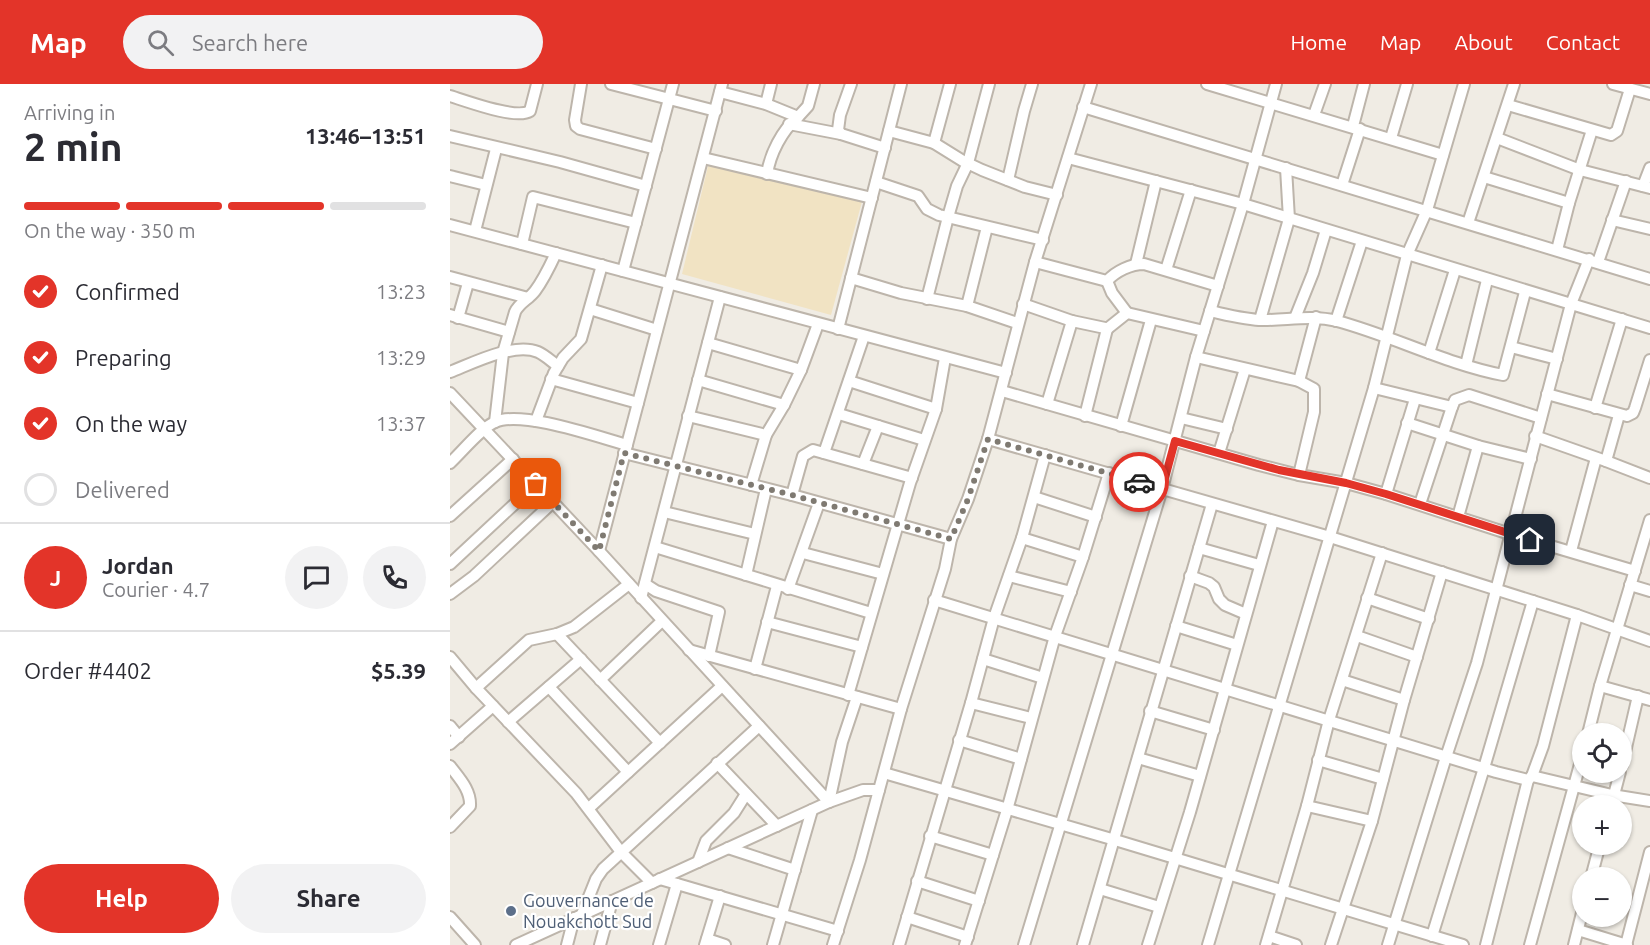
<!DOCTYPE html>
<html lang="en">
<head>
<meta charset="utf-8">
<style>
	body { margin:0; font-family:Ubuntu,sans-serif; background:#f2f2f3; color:#2b2b33; height:100vh; display:flex; flex-direction:column; font-size:22px; white-space:nowrap }
	* { box-sizing:border-box; margin:0 }
	p { font-size:20px; color:#7c7c81 }
	.icon { flex:none; width:33px; height:33px; fill:none; stroke:currentColor; stroke-width:2; stroke-linecap:round; stroke-linejoin:round }
	.map { position:relative; flex:1; overflow:hidden }
	.sheet { display:flex; flex-direction:column; background:#fff; width:450px }
	.sheet>* { flex:none }
	.tools { position:absolute; left:1122px; top:639px; display:grid; gap:12px }
	.tools a { display:grid; place-items:center; width:60px; height:60px; border-radius:50%; background:#fff; box-shadow:0 2px 4px #0004; font-size:30px }
	.pin { position:absolute; display:grid; place-items:center; width:51px; height:51px; color:#fff; margin:-26px; border-radius:12px; box-shadow:0 3px 9px #0006 }
	.courier { position:absolute; display:grid; place-items:center; width:60px; height:60px; margin:-30px; border:4px solid #e33429; border-radius:50%; background:#fff; color:#222; box-shadow:0 2px 8px #0007 }
	.head em { font-style:normal; font-weight:600 }
	.head div { display:flex; flex-direction:column-reverse }
	.head { display:flex; align-items:center; justify-content:space-between; height:102px; padding:0 24px }
	h1 { font-size:39px; font-weight:600; line-height:45px }
	.bar { display:grid; grid-template-columns:repeat(4,1fr); gap:9px 6px; align-content:center; height:72px; padding:0 24px }
	.bar i { height:8px; border-radius:4px; background:#e1e1e2 }
	.bar .selected { background:#e33429 }
	.bar p { grid-column:span 4 }
	.line { display:flex; align-items:center; gap:15px; padding:0 24px; border-top:2px solid #e1e1e2 }
	.line div { flex:1 }
	.round { display:grid; place-items:center; flex:none; width:63px; height:63px; border-radius:32px; background:#f2f2f3 }
	ol { padding:0 24px; list-style:none }
	li { display:flex; align-items:center; gap:18px; height:66px }
	li p { margin-inline-start:auto }
	li .icon { padding:6px; border-radius:50%; background:#e33429; color:#fff; stroke-width:4 }
	li:last-child { color:#7c7c81 }
	li i { width:33px; height:33px; border:3px solid #e1e1e2; border-radius:50% }
	.action { display:flex; gap:12px; margin-top:auto; padding:12px 24px }
	.action a { flex:1; height:69px; border-radius:36px; background:#e33429; color:#fff; font-size:24px; font-weight:600; line-height:69px; text-align:center }
	.action a+a { background:#f2f2f3; color:#2b2b33 }
	header { display:flex; align-items:center; gap:36px; box-sizing:border-box; height:84px; padding:0 30px; background:#e33429; color:#fff }
	header strong { font-size:28px }
	nav { display:flex; gap:33px; margin-inline-start:auto; font-size:21px }
	.search { width:420px; height:54px; background:#f2f2f3; display:flex; align-items:center; gap:15px; box-sizing:border-box; padding:0 21px; border-radius:33px; color:#7c7c81; font-size:22px }
	main { display:flex; flex:1; min-height:0 }
	.map>svg:first-child { display:block }
	.sand { fill:#f1e3c3 }
	.lines { fill:none; stroke-linecap:round; stroke-linejoin:round }
	.minor-casing { stroke:#bdb5ab; stroke-width:14 }
	.minor { stroke:#fff; stroke-width:10 }
	.done { stroke:#7f7a72; stroke-width:6; stroke-dasharray:0 10.8 }
	.route { stroke:#e33429; stroke-width:8 }
	.service-dot { fill:#5c6f8a; stroke:#fff; stroke-width:2 }
	.labels { text-anchor:middle; stroke-width:4.5; stroke-linejoin:round; paint-order:stroke }
	.service-label { font-size:18px; fill:#4e5e75; stroke:#fff; text-anchor:start }
</style>
</head>
<body>
<header>
<strong>Map</strong>
<div class="search"><svg class="icon" aria-label="search" viewBox="0 0 24 24"><circle cx="10" cy="10" r="6"/><path d="M15 15l6 6"/></svg>Search here</div>
<nav><a>Home</a><a>Map</a><a>About</a><a>Contact</a></nav>
</header>
<main>
<section class="sheet">
<div class="head"><div><h1>2 min</h1><p>Arriving in</p></div><em>13:46–13:51</em></div>
<div class="bar"><i class="selected"></i><i class="selected"></i><i class="selected"></i><i></i><p>On the way · 350 m</p></div>
<ol>
<li><svg class="icon" aria-label="check" viewBox="0 0 24 24"><path d="M5 12l5 5 9-10"/></svg>Confirmed<p>13:23</p></li>
<li><svg class="icon" aria-label="check" viewBox="0 0 24 24"><path d="M5 12l5 5 9-10"/></svg>Preparing<p>13:29</p></li>
<li><svg class="icon" aria-label="check" viewBox="0 0 24 24"><path d="M5 12l5 5 9-10"/></svg>On the way<p>13:37</p></li>
<li><i></i>Delivered</li>
</ol>
<div class="line" style="height:108px"><b class="round" style="background:#e33429;color:#fff">J</b><div><b>Jordan</b><p>Courier · 4.7</p></div><a class="round"><svg class="icon" aria-label="chat" viewBox="0 0 24 24"><path d="M4 5h16v11H9l-5 4z"/></svg></a><a class="round"><svg class="icon" aria-label="phone" viewBox="0 0 24 24"><path d="M5 4h4l2 5-3 2q2 4 5 5l2-3 5 2v4C11 20 4 13 5 4z"/></svg></a></div>
<div class="line" style="height:78px"><div>Order #4402</div><b>$5.39</b></div>
<div class="action"><a>Help</a><a>Share</a></div>
</section>
<div class="map">
<svg width="1200" height="861" viewBox="0 0 1200 861">
	<rect width="100%" height="100%" fill="#f0ece4"/>
	<path class="sand" d="M 259,78 L 413,114 L 381,231 L 232,190 Z"/>
	<g class="lines">
		<g class="minor-casing">
			<g id="minor">
				<path d="M 131,0 L 125,36 L 126,42 L 130,45 L 206,65"/>
				<path d="M 161,0 L 266,27"/>
				<path d="M 401,0 L 390,31 L 388,46 L 391,50 L 435,64"/>
				<path d="M 757,0 L 993,71"/>
				<path d="M 1163,0 L 1200,10"/>
				<path d="M 270,8 L 316,20 L 348,33 L 358,22 L 364,0"/>
				<path d="M 0,12 C 17,17 66,36 80,27 L 87,0"/>
				<path d="M 316,20 L 321,0"/>
				<path d="M 1058,21 L 1161,51 L 1167,47 L 1180,5"/>
				<path d="M 633,23 L 1200,195"/>
				<path d="M 864,31 L 875,0"/>
				<path d="M 339,40 L 391,50"/>
				<path d="M 903,42 L 914,0"/>
				<path d="M 439,47 L 484,59 L 513,77 L 532,86 L 575,103 L 607,111"/>
				<path d="M 0,52 L 110,78 L 196,102"/>
				<path d="M 941,54 L 957,0"/>
				<path d="M 1047,54 L 1130,86 L 1200,104"/>
				<path d="M 484,59 L 500,0"/>
				<path d="M 253,74 L 422,114"/>
				<path d="M 618,74 L 793,120 L 1200,244"/>
				<path d="M 317,90 C 320,70 332,46 348,33"/>
				<path d="M 0,92 L 36,101"/>
				<path d="M 1034,93 L 1119,119"/>
				<path d="M 558,96 L 574,27 L 582,0"/>
				<path d="M 426,98 L 468,112 L 477,125 L 489,131 L 593,156"/>
				<path d="M 892,101 L 910,45"/>
				<path d="M 1193,102 L 1200,84"/>
				<path d="M 1162,136 L 1200,145"/>
				<path d="M 1018,139 L 1064,0"/>
				<path d="M 0,141 L 556,289"/>
				<path d="M 25,147 L 46,65"/>
				<path d="M 72,160 L 83,113 L 186,139"/>
				<path d="M 1107,166 L 1119,119 L 1142,46"/>
				<path d="M 585,178 L 657,197 C 666,187 681,180 694,180 L 768,202"/>
				<path d="M 1148,178 L 1176,97"/>
				<path d="M 686,180 L 706,97"/>
				<path d="M 716,186 L 741,106"/>
				<path d="M 173,187 L 223,0"/>
				<path d="M 0,193 L 78,214"/>
				<path d="M 401,194 L 451,209 L 517,222 L 567,239"/>
				<path d="M 657,197 L 662,209 L 677,229"/>
				<path d="M 477,215 L 498,133 L 507,102 L 518,79 L 539,0"/>
				<path d="M 573,220 L 622,237 L 655,244 L 657,245 L 677,229 L 754,247"/>
				<path d="M 517,222 L 537,143"/>
				<path d="M 140,225 L 207,246"/>
				<path d="M 760,227 C 778,231 796,236 814,236 C 839,236 862,231 887,237 C 943,252 996,280 1053,291 L 1075,208"/>
				<path d="M 0,231 L 59,248"/>
				<path d="M 8,234 L 18,199"/>
				<path d="M 845,234 L 863,189 L 876,146"/>
				<path d="M 810,236 L 839,135 L 836,84"/>
				<path d="M 886,237 L 912,157"/>
				<path d="M 388,245 L 451,0"/>
				<path d="M 258,259 L 351,286"/>
				<path d="M 1061,263 L 1107,275"/>
				<path d="M 979,269 L 1005,186"/>
				<path d="M 746,273 L 849,297 L 864,305 L 864,328 L 849,391"/>
				<path d="M 1016,281 L 1037,196"/>
				<path d="M 0,288 C 23,279 64,258 88,268 C 95,271 102,278 108,282"/>
				<path d="M 101,295 L 188,319"/>
				<path d="M 248,296 L 334,321"/>
				<path d="M 399,297 L 486,325"/>
				<path d="M 849,297 L 866,233"/>
				<path d="M 924,304 L 1002,323 L 1005,316 L 1019,311 L 1091,334"/>
				<path d="M 552,307 L 809,381 L 849,391 L 896,399 L 936,410 L 1060,450 L 1185,487"/>
				<path d="M 0,309 L 149,467 L 379,718 L 392,658 L 407,613"/>
				<path d="M 1097,310 L 1177,332 L 1183,329 L 1185,324 L 1200,276"/>
				<path d="M 597,320 L 622,237"/>
				<path d="M 1145,324 L 1172,235"/>
				<path d="M 389,330 L 474,356"/>
				<path d="M 238,332 L 316,351"/>
				<path d="M 635,332 L 657,245"/>
				<path d="M 731,334 L 777,345"/>
				<path d="M 86,337 L 104,289 L 113,274 L 131,255 L 152,181"/>
				<path d="M 45,338 L 53,269 L 65,228 C 69,219 79,215 85,207 C 94,195 100,182 106,169"/>
				<path d="M 957,339 L 1028,362 L 1081,375"/>
				<path d="M 671,342 L 701,236"/>
				<path d="M 1085,352 L 1156,377 L 1169,331"/>
				<path d="M 538,355 L 880,453 L 1127,531 L 1200,557"/>
				<path d="M 174,369 L 342,411 L 501,455"/>
				<path d="M 374,369 L 414,252"/>
				<path d="M 769,369 L 795,285"/>
				<path d="M 1156,377 L 1200,394"/>
				<path d="M 0,379 C 12,368 31,344 45,338 C 72,326 148,353 177,361"/>
				<path d="M 413,380 L 428,342"/>
				<path d="M 301,401 L 316,351 L 334,321 L 351,286 L 368,240"/>
				<path d="M 936,410 L 965,315"/>
				<path d="M 342,411 L 353,372 L 363,366 L 462,394"/>
				<path d="M 584,413 L 646,433"/>
				<path d="M 970,420 L 1002,323"/>
				<path d="M 214,428 L 305,450"/>
				<path d="M 0,432 L 63,375"/>
				<path d="M 1008,433 L 1028,362"/>
				<path d="M 572,454 L 633,473"/>
				<path d="M 205,463 L 421,529"/>
				<path d="M 749,464 L 809,481"/>
				<path d="M 149,467 L 272,0"/>
				<path d="M 1121,467 L 1146,374"/>
				<path d="M 353,469 L 433,490"/>
				<path d="M 0,480 L 86,400"/>
				<path d="M 296,491 L 316,405"/>
				<path d="M 559,492 L 621,508"/>
				<path d="M 740,492 L 759,499 L 764,503 L 769,515 L 775,521 L 796,530"/>
				<path d="M 195,500 L 206,507 L 269,528 L 259,572"/>
				<path d="M 1180,501 L 1200,507"/>
				<path d="M 338,505 L 369,419"/>
				<path d="M 0,510 L 24,492 L 103,418"/>
				<path d="M 191,514 L 270,213"/>
				<path d="M 917,514 L 979,535"/>
				<path d="M 484,516 L 1046,688 L 1078,696 L 1082,692 L 1162,711 L 1200,717"/>
				<path d="M 317,538 L 412,563"/>
				<path d="M 726,542 L 787,561"/>
				<path d="M 107,550 L 210,659"/>
				<path d="M 907,552 L 967,573"/>
				<path d="M 239,566 L 451,625"/>
				<path d="M 0,573 L 26,604 L 126,709 L 171,768 L 202,799"/>
				<path d="M 533,575 L 593,594"/>
				<path d="M 305,585 L 327,502"/>
				<path d="M 150,596 L 212,537"/>
				<path d="M 892,596 L 954,616"/>
				<path d="M 1150,602 L 1200,616"/>
				<path d="M 99,603 L 178,688"/>
				<path d="M 26,604 L 79,556 L 107,550 L 124,543 L 179,500"/>
				<path d="M 398,611 L 460,399 L 486,325 L 495,274"/>
				<path d="M 521,619 L 581,634"/>
				<path d="M 700,627 L 764,646"/>
				<path d="M 58,638 L 131,575"/>
				<path d="M 0,642 L 9,653"/>
				<path d="M 1138,650 L 1150,602 L 1200,436"/>
				<path d="M 509,656 L 571,675"/>
				<path d="M 0,660 L 43,622"/>
				<path d="M 688,674 L 750,692"/>
				<path d="M 868,676 L 933,695"/>
				<path d="M 267,679 L 327,742"/>
				<path d="M 1172,681 L 1188,612"/>
				<path d="M 0,682 C 9,694 21,706 20,722 L 0,743"/>
				<path d="M 434,689 L 665,756 L 1013,861"/>
				<path d="M 1082,692 L 1093,662 L 1127,531"/>
				<path d="M 1164,711 L 1170,688"/>
				<path d="M 857,722 L 922,737"/>
				<path d="M 139,724 L 272,602"/>
				<path d="M 480,752 L 543,771"/>
				<path d="M 278,764 L 345,786"/>
				<path d="M 248,778 L 256,757 L 284,729 L 296,710"/>
				<path d="M 1141,794 L 1150,760"/>
				<path d="M 210,795 L 388,847"/>
				<path d="M 467,797 L 529,817"/>
				<path d="M 650,805 L 709,823"/>
				<path d="M 132,830 L 146,795 L 153,785 L 309,642"/>
				<path d="M 0,833 L 25,861"/>
				<path d="M 457,833 L 518,853"/>
				<path d="M 1128,846 L 1177,861"/>
				<path d="M 819,852 L 846,861"/>
				<path d="M 982,852 L 1034,684 L 1083,517"/>
				<path d="M 257,855 L 275,861"/>
				<path d="M 66,861 L 379,718 L 413,706 L 429,706"/>
				<path d="M 117,861 L 124,834"/>
				<path d="M 150,861 L 162,817"/>
				<path d="M 209,861 L 227,800"/>
				<path d="M 255,861 L 270,812"/>
				<path d="M 323,861 L 362,726"/>
				<path d="M 383,861 L 410,776 L 451,625 L 495,485 L 501,455 L 518,415 L 538,355 L 585,178 L 641,0"/>
				<path d="M 449,861 L 521,619 L 544,534 L 572,454 L 595,371"/>
				<path d="M 515,861 L 557,726 L 605,552 L 633,473 L 659,389"/>
				<path d="M 574,861 L 712,405 L 746,273 L 793,120 L 826,0"/>
				<path d="M 633,861 L 762,420"/>
				<path d="M 698,861 L 740,728 L 823,437"/>
				<path d="M 758,861 L 924,304 L 957,171 L 977,126 L 1014,0"/>
				<path d="M 816,861 L 857,722 L 879,636 L 932,469"/>
				<path d="M 881,861 L 922,737 L 954,616 L 992,488"/>
				<path d="M 938,861 L 996,673 L 1027,579 L 1121,220 L 1139,175"/>
				<path d="M 1036,861 L 1078,696"/>
				<path d="M 1080,861 L 1132,673"/>
				<path d="M 1124,861 L 1132,829"/>
				<path d="M 1176,861 L 1200,768"/>
			</g>
		</g>
		<use href="#minor" class="minor"/>
	</g>
	<g class="lines">
		<path class="done" d="M 86,400 L 149,467 L 174,369 L 342,411 L 501,455 L 518,415 L 538,355 L 689,398"/>
		<path class="route" d="M 689,398 L 712,405 L 725,357 L 829,386 L 896,399 L 936,410 L 1080,456"/>
	</g>
	<circle class="service-dot" cx="61" cy="827" r="6"/>
	<g class="labels">
		<g class="service-label">
			<text x="73" y="823">Gouvernance de<tspan x="73" dy="21">Nouakchott Sud</tspan></text>
		</g>
	</g>
</svg>
<div class="tools">
<a><svg class="icon" aria-label="locate" viewBox="0 0 24 24"><circle cx="12" cy="12" r="6"/><path d="M12 2v4M12 18v4M2 12h4M18 12h4"/></svg></a>
<a>+</a>
<a>−</a>
</div>
<div class="pin" style="left:86px;top:400px;background:#ea580c"><svg class="icon" aria-label="bag" viewBox="0 0 24 24"><path d="M5 8h14l-1 12H6zM9 8a3 3 0 0 1 6 0"/></svg></div>
<div class="pin" style="left:1080px;top:456px;background:#1f2937"><svg class="icon" aria-label="home" viewBox="0 0 24 24"><path d="M3 11l9-7 9 7M6 9v11h12V9"/></svg></div>
<div class="courier" style="left:689px;top:398px"><svg class="icon" aria-label="car" viewBox="0 0 24 24"><path d="M5 17H2v-5l4-1 3-4h7l3 4 3 1v5h-3M9 17h6M6 11h13"/><circle cx="7" cy="17" r="2"/><circle cx="17" cy="17" r="2"/></svg></div>
</div>
</main>
</body>
</html>
